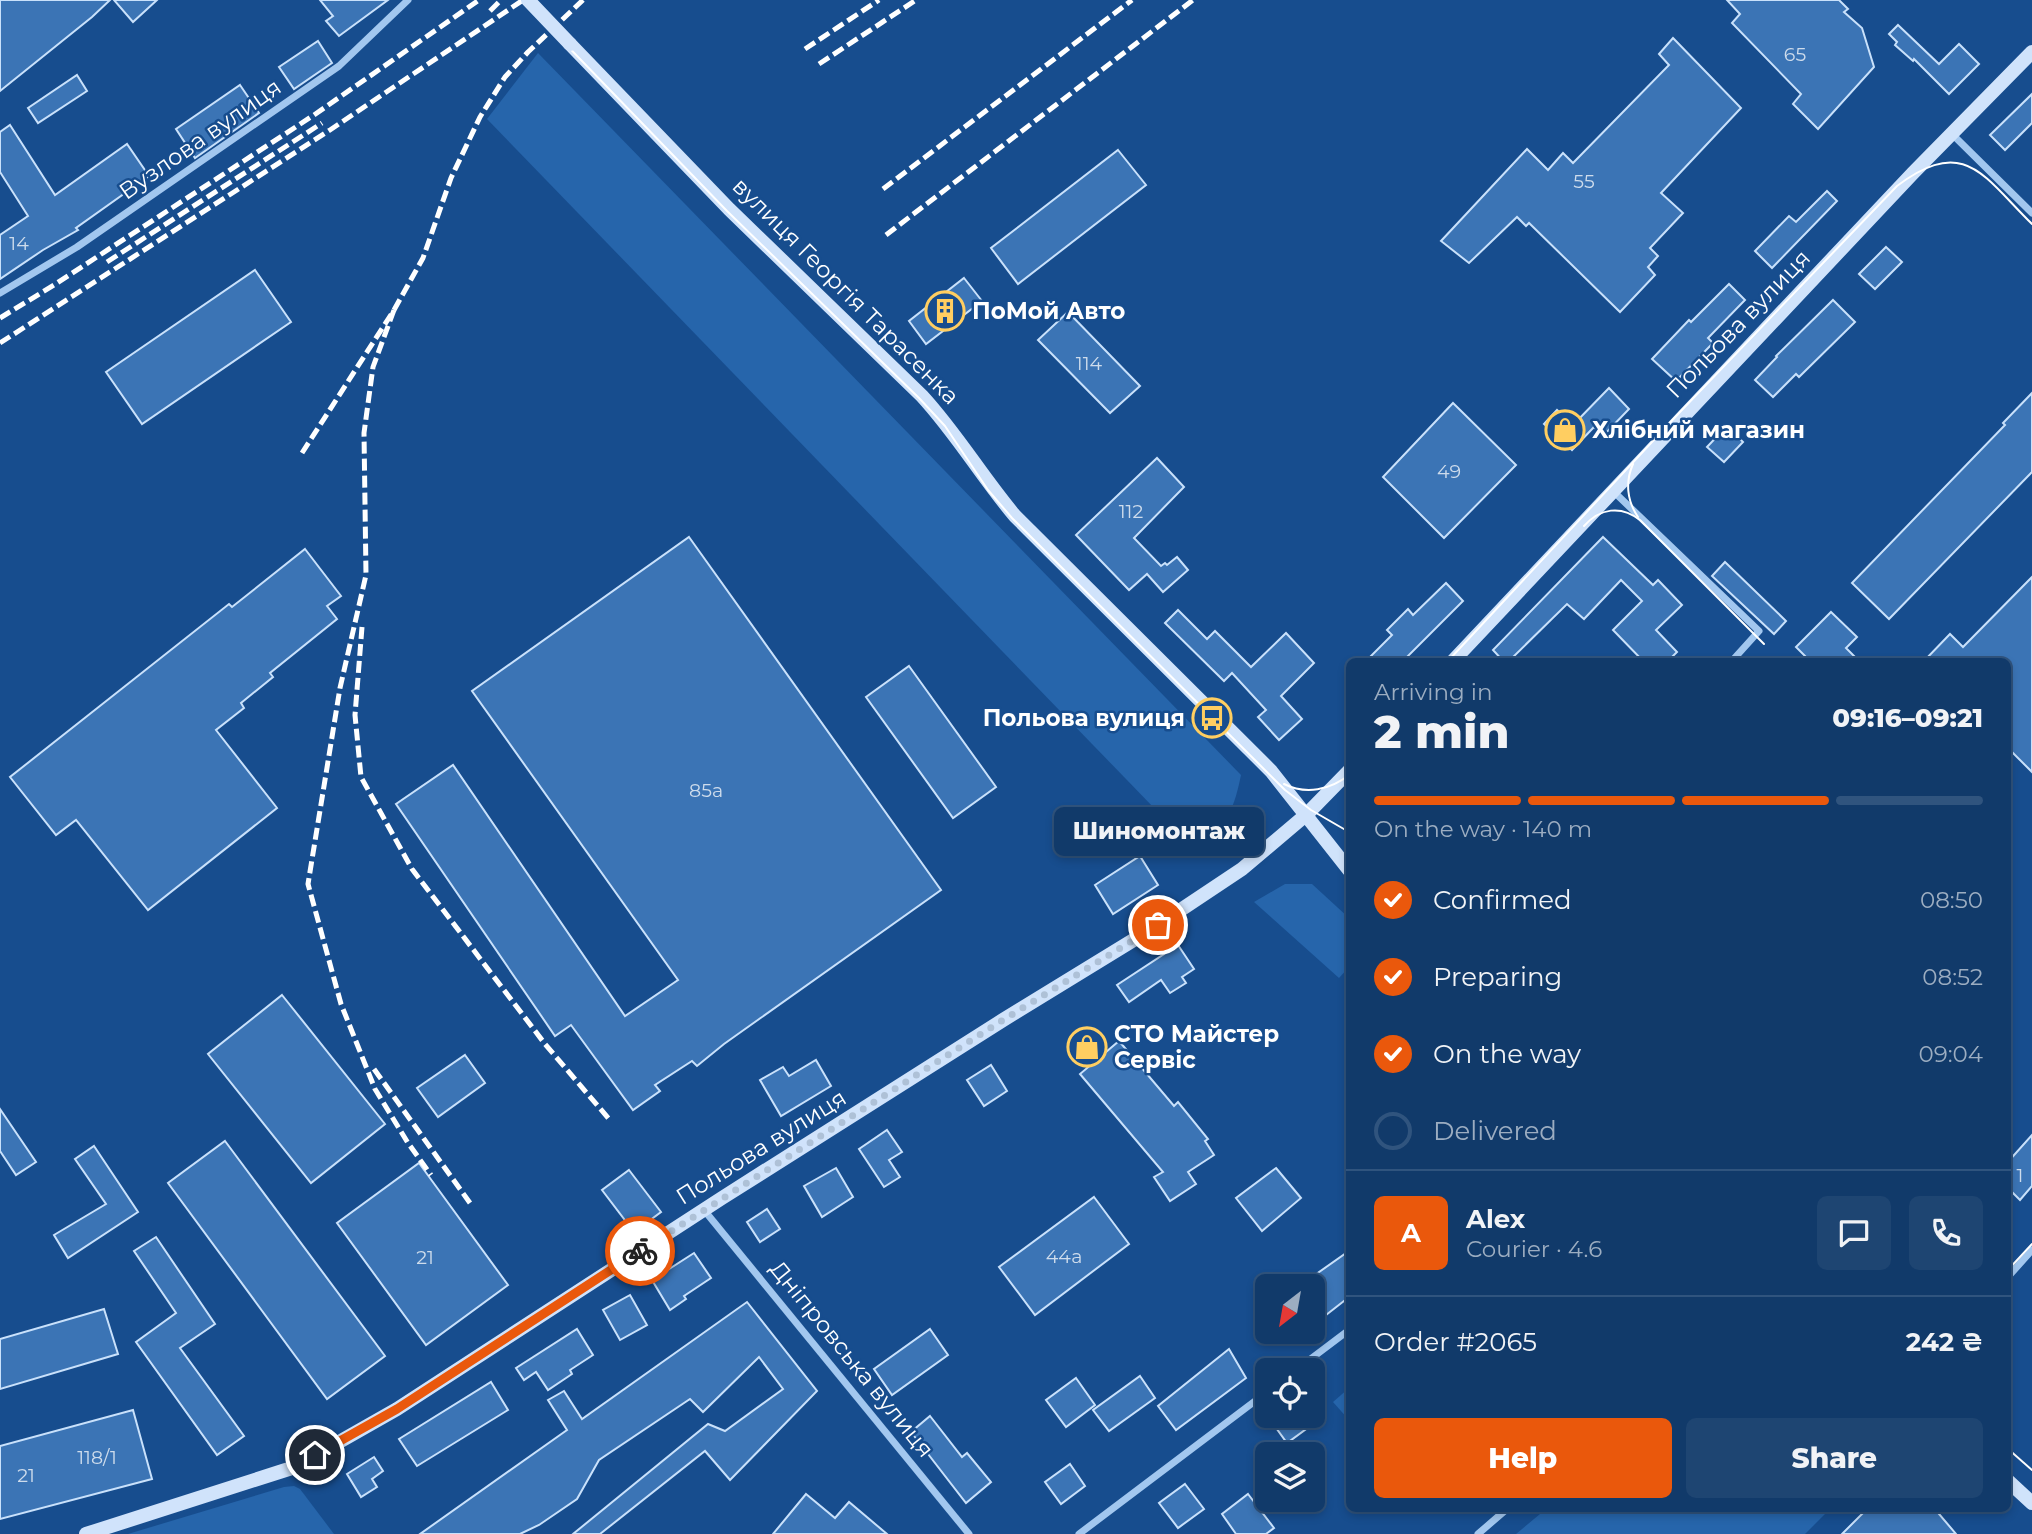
<!DOCTYPE html>
<html lang="en">
<head>
<meta charset="utf-8">
<style>
	body { margin:0; font-family:Montserrat,sans-serif; background:#1e4572; color:#f1f3f6; height:100vh; display:flex; flex-direction:column; font-size:26px; white-space:nowrap }
	* { box-sizing:border-box; margin:0 }
	p { font-size:23px; color:#9cadc1 }
	.icon { flex:none; width:38px; height:38px; fill:none; stroke:currentColor; stroke-width:2; stroke-linecap:round; stroke-linejoin:round }
	.map { position:relative; flex:1; overflow:hidden }
	.side { position:absolute; left:1346px; top:658px; width:665px; height:854px; display:flex; flex-direction:column; background:#113a6a; border-radius:10px; box-shadow:0 4px 10px #0003,0 0 0 2px #30547e }
	.side>* { flex:none }
	.needle { width:46px; rotate:211deg }
	.controls { position:absolute; left:1255px; top:1274px; display:grid; gap:14px }
	.controls a { display:grid; place-items:center; width:70px; height:70px; border-radius:10px; background:#113a6a; box-shadow:0 4px 10px #0003,0 0 0 2px #30547e; font-size:35px }
	.pin { position:absolute; display:grid; place-items:center; width:60px; height:60px; color:#fff; margin:-30px; border:4px solid #fff; border-radius:50%; box-shadow:0 2px 7px #0007 }
	.courier { position:absolute; display:grid; place-items:center; width:70px; height:70px; margin:-35px; border:5px solid #ea580c; border-radius:50%; background:#fff; color:#222; box-shadow:0 2px 9px #0007 }
	.bubble { position:absolute; height:49px; border-radius:10px; background:#113a6a; box-shadow:0 4px 10px #0003,0 0 0 2px #30547e; font-size:23px; font-weight:800; line-height:49px; text-align:center }
	.head em { font-style:normal; font-weight:800 }
	.head div { display:flex; flex-direction:column-reverse }
	.head { display:flex; align-items:center; justify-content:space-between; height:119px; padding:0 28px }
	h1 { font-size:46px; font-weight:800; line-height:52px }
	.bar { display:grid; grid-template-columns:repeat(4,1fr); gap:10px 7px; align-content:center; height:84px; padding:0 28px }
	.bar i { height:9px; border-radius:5px; background:#30547e }
	.bar .on { background:#ea580c }
	.bar p { grid-column:span 4 }
	.line { display:flex; align-items:center; gap:18px; padding:0 28px; border-top:2px solid #30547e }
	.line div { flex:1 }
	.round { display:grid; place-items:center; flex:none; width:74px; height:74px; border-radius:10px; background:#1e4572 }
	ol { padding:0 28px; list-style:none }
	li { display:flex; align-items:center; gap:21px; height:77px }
	li p { margin-inline-start:auto }
	li .icon { padding:7px; border-radius:50%; background:#ea580c; color:#fff; stroke-width:4 }
	li:last-child { color:#9cadc1 }
	li i { width:38px; height:38px; border:4px solid #30547e; border-radius:50% }
	.primary-button { display:flex; gap:14px; margin-top:auto; padding:14px 28px }
	.primary-button a { flex:1; height:80px; border-radius:10px; background:#ea580c; color:#fff; font-size:28px; font-weight:800; line-height:80px; text-align:center }
	.primary-button a+a { background:#1e4572; color:#f1f3f6 }
	.map>svg:first-child { display:block }
	.green { fill:#2665ab }
	.building { fill:#3b74b5; stroke:#c9e1fb; stroke-width:2 }
	.lines { fill:none; stroke-linecap:round; stroke-linejoin:round }
	.minor { stroke:#a2c7ef; stroke-width:7 }
	.secondary { stroke:#d0e3fb; stroke-width:14 }
	.tram { stroke:#fff; stroke-width:2 }
	.rail { stroke:#fff; stroke-width:5; stroke-dasharray:12 5; stroke-linecap:butt }
	.secondary-bridge { stroke:#d0e3fb; stroke-width:14 }
	.done { stroke:#aec1d7; stroke-width:7; stroke-dasharray:0 12.6 }
	.route { stroke:#ea580c; stroke-width:9 }
	.labels { text-anchor:middle; stroke-width:5; stroke-linejoin:round; paint-order:stroke }
	.number-label { font-size:19px; fill:#cedcec }
	.street-label { font-size:23px; fill:#fff; stroke:#174d8e }
	.poi-label { font-size:23px; font-weight:bold; fill:#fff; stroke:#174d8e; text-anchor:start }
</style>
</head>
<body>
<div class="map">
<svg width="2032" height="1534" viewBox="0 0 2032 1534">
	<rect width="100%" height="100%" fill="#174d8e"/>
	<g class="green">
		<path d="M 538,53 L 1241,775 C 1232,818 1226,825 1186,841 L 487,119 Z"/>
		<path d="M 1285,884 L 1312,884 L 1349,918 L 1349,967 L 1339,978 L 1254,902 Z"/>
		<path d="M 1349,1388 L 1349,1420 L 1333,1402 Z"/>
		<path d="M 294,1486 L 300,1489 L 334,1534 L 128,1534 L 284,1487 Z"/>
		<path d="M 1546,1509 L 1546,1508 L 1830,1509 L 1805,1534 L 1516,1534 Z"/>
	</g>
	<g class="building">
		<path d="M 0,0 L 110,0 L 92,17 L 0,91 Z"/>
		<path d="M 114,0 L 157,0 L 133,22 Z"/>
		<path d="M 320,0 L 388,0 L 339,36 L 326,21 L 333,16 Z"/>
		<path d="M 1727,0 L 1839,0 L 1848,9 L 1844,12 L 1862,28 L 1874,67 L 1818,129 L 1793,104 L 1801,94 L 1732,23 L 1740,14 Z"/>
		<path d="M 1898,25 L 1939,64 L 1959,44 L 1979,64 L 1949,94 L 1914,59 L 1913,61 L 1895,45 L 1897,42 L 1889,34 Z"/>
		<path d="M 1673,38 L 1741,108 L 1661,193 L 1683,213 L 1650,248 L 1658,256 L 1648,267 L 1655,275 L 1620,312 L 1529,223 L 1526,226 L 1517,217 L 1469,263 L 1441,241 L 1527,149 L 1548,170 L 1563,153 L 1573,163 L 1669,65 L 1659,54 Z"/>
		<path d="M 318,41 L 332,63 L 294,89 L 279,67 Z"/>
		<path d="M 77,75 L 87,91 L 38,123 L 28,108 Z"/>
		<path d="M 240,85 L 259,113 L 195,158 L 176,129 Z"/>
		<path d="M 2032,94 L 2032,123 L 2005,150 L 1990,135 Z"/>
		<path d="M 10,125 L 55,195 L 127,144 L 149,176 L 76,228 L 78,230 L 43,250 L 0,279 L 0,235 L 28,216 L 0,172 L 0,132 Z"/>
		<path d="M 1118,150 L 1146,185 L 1018,284 L 991,248 Z"/>
		<path d="M 1827,191 L 1837,201 L 1772,268 L 1755,251 L 1789,216 L 1796,222 Z"/>
		<path d="M 1886,247 L 1902,262 L 1875,289 L 1859,274 Z"/>
		<path d="M 255,270 L 291,322 L 142,424 L 106,372 Z"/>
		<path d="M 964,278 L 982,301 L 926,344 L 909,321 Z"/>
		<path d="M 1729,284 L 1745,300 L 1708,338 L 1713,343 L 1676,381 L 1652,359 L 1689,320 L 1691,322 Z"/>
		<path d="M 1833,300 L 1855,322 L 1799,377 L 1796,374 L 1773,397 L 1755,380 L 1777,357 L 1776,356 Z"/>
		<path d="M 1068,312 L 1140,386 L 1110,413 L 1038,340 Z"/>
		<path d="M 1609,388 L 1629,409 L 1603,436 L 1594,427 L 1572,450 L 1544,424 L 1557,410 L 1573,425 Z"/>
		<path d="M 2032,393 L 2032,472 L 1889,619 L 1852,583 L 2005,425 L 2003,423 Z"/>
		<path d="M 1453,403 L 1516,465 L 1444,538 L 1383,477 Z"/>
		<path d="M 1727,426 L 1743,442 L 1724,462 L 1707,447 Z"/>
		<path d="M 1157,458 L 1184,487 L 1134,538 L 1161,566 L 1165,563 L 1167,565 L 1177,557 L 1188,570 L 1163,592 L 1147,574 L 1129,590 L 1076,535 Z"/>
		<path d="M 689,537 L 941,890 L 724,1044 L 697,1066 L 692,1061 L 655,1085 L 660,1091 L 633,1110 L 571,1025 L 555,1036 L 396,804 L 453,765 L 625,1016 L 678,980 L 472,691 Z"/>
		<path d="M 1603,537 L 1653,585 L 1658,580 L 1682,605 L 1656,630 L 1677,652 L 1667,662 L 1644,662 L 1613,630 L 1642,601 L 1621,580 L 1584,619 L 1567,604 L 1508,662 L 1504,662 L 1493,650 Z"/>
		<path d="M 305,549 L 341,596 L 327,606 L 337,619 L 270,673 L 273,677 L 241,703 L 244,708 L 216,730 L 277,808 L 148,910 L 76,820 L 56,835 L 10,777 L 229,604 L 232,607 Z"/>
		<path d="M 1725,562 L 1786,621 L 1774,634 L 1712,576 Z"/>
		<path d="M 2032,577 L 2032,772 L 2007,747 L 2007,662 L 1923,662 L 1950,634 L 1963,647 Z"/>
		<path d="M 1446,583 L 1463,601 L 1402,662 L 1365,662 L 1392,635 L 1387,630 L 1408,609 L 1413,615 Z"/>
		<path d="M 1178,610 L 1207,639 L 1215,631 L 1251,667 L 1286,633 L 1314,663 L 1281,696 L 1302,719 L 1279,740 L 1258,717 L 1266,710 L 1232,673 L 1224,681 L 1165,623 Z"/>
		<path d="M 1831,612 L 1857,637 L 1846,648 L 1860,662 L 1811,662 L 1796,647 Z"/>
		<path d="M 909,666 L 996,787 L 953,818 L 866,697 Z"/>
		<path d="M 1140,856 L 1158,885 L 1113,914 L 1095,885 Z"/>
		<path d="M 1178,945 L 1194,969 L 1182,977 L 1186,983 L 1170,993 L 1161,980 L 1129,1002 L 1117,985 Z"/>
		<path d="M 282,995 L 385,1124 L 311,1183 L 208,1054 Z"/>
		<path d="M 1119,1041 L 1174,1106 L 1178,1102 L 1208,1139 L 1205,1141 L 1214,1155 L 1188,1172 L 1196,1184 L 1170,1201 L 1154,1177 L 1163,1172 L 1080,1074 Z"/>
		<path d="M 465,1055 L 485,1083 L 438,1117 L 417,1088 Z"/>
		<path d="M 816,1060 L 831,1086 L 781,1116 L 760,1080 L 783,1067 L 789,1076 Z"/>
		<path d="M 991,1065 L 1007,1091 L 984,1106 L 967,1080 Z"/>
		<path d="M 0,1109 L 36,1162 L 16,1175 L 0,1151 Z"/>
		<path d="M 887,1130 L 902,1152 L 889,1160 L 900,1177 L 884,1187 L 859,1149 Z"/>
		<path d="M 2032,1135 L 2032,1186 L 2020,1200 L 2007,1187 L 2007,1163 Z"/>
		<path d="M 225,1141 L 385,1356 L 327,1399 L 168,1183 Z"/>
		<path d="M 94,1146 L 138,1212 L 68,1258 L 54,1235 L 106,1204 L 75,1159 Z"/>
		<path d="M 419,1163 L 508,1285 L 426,1345 L 337,1223 Z"/>
		<path d="M 836,1168 L 853,1197 L 822,1217 L 804,1186 Z"/>
		<path d="M 1276,1168 L 1301,1198 L 1262,1231 L 1236,1198 Z"/>
		<path d="M 629,1170 L 661,1212 L 634,1232 L 602,1190 Z"/>
		<path d="M 1094,1197 L 1129,1244 L 1035,1315 L 999,1267 Z"/>
		<path d="M 767,1209 L 780,1229 L 760,1242 L 747,1222 Z"/>
		<path d="M 156,1237 L 215,1324 L 180,1348 L 244,1436 L 217,1455 L 136,1342 L 176,1313 L 134,1251 Z"/>
		<path d="M 1349,1251 L 1349,1297 L 1312,1326 L 1312,1277 Z"/>
		<path d="M 694,1253 L 711,1278 L 684,1296 L 686,1299 L 670,1310 L 652,1280 Z"/>
		<path d="M 630,1295 L 647,1325 L 620,1340 L 603,1310 Z"/>
		<path d="M 747,1302 L 817,1391 L 730,1480 L 705,1451 L 600,1534 L 573,1534 L 708,1424 L 725,1431 L 783,1389 L 759,1357 L 703,1412 L 690,1399 L 599,1460 L 577,1499 L 539,1525 L 520,1534 L 420,1534 L 567,1430 L 548,1400 L 564,1391 L 582,1419 Z"/>
		<path d="M 104,1309 L 118,1354 L 0,1389 L 0,1339 Z"/>
		<path d="M 577,1329 L 593,1355 L 570,1370 L 572,1374 L 548,1390 L 536,1372 L 524,1380 L 516,1368 Z"/>
		<path d="M 930,1329 L 948,1355 L 892,1395 L 874,1369 Z"/>
		<path d="M 1229,1349 L 1246,1378 L 1176,1430 L 1158,1406 Z"/>
		<path d="M 1140,1376 L 1155,1398 L 1109,1431 L 1093,1410 Z"/>
		<path d="M 1076,1378 L 1095,1405 L 1066,1427 L 1046,1400 Z"/>
		<path d="M 491,1382 L 508,1410 L 417,1466 L 399,1439 Z"/>
		<path d="M 133,1410 L 152,1479 L 0,1519 L 0,1446 Z"/>
		<path d="M 930,1416 L 962,1457 L 967,1453 L 991,1482 L 966,1503 L 911,1432 Z"/>
		<path d="M 1287,1416 L 1324,1416 L 1287,1443 L 1274,1425 Z"/>
		<path d="M 374,1457 L 383,1471 L 372,1479 L 377,1487 L 361,1497 L 347,1474 Z"/>
		<path d="M 1070,1464 L 1085,1486 L 1061,1504 L 1045,1482 Z"/>
		<path d="M 1185,1484 L 1204,1509 L 1178,1528 L 1159,1503 Z"/>
		<path d="M 806,1494 L 835,1518 L 849,1502 L 887,1534 L 773,1534 Z"/>
		<path d="M 1248,1494 L 1274,1528 L 1266,1534 L 1236,1534 L 1222,1514 Z"/>
		<path d="M 1868,1508 L 1934,1508 L 1956,1534 L 1842,1534 Z"/>
	</g>
	<g class="lines">
		<g class="minor">
			<path d="M 1952,134 L 2032,213"/>
			<path d="M 0,293 L 77,247 L 339,66 L 408,0"/>
			<path d="M 1613,491 L 1759,631 L 1731,662"/>
			<path d="M 704,1210 L 969,1534"/>
			<path d="M 2007,1278 L 2032,1250"/>
			<path d="M 1296,1370 L 1349,1330"/>
			<path d="M 1079,1534 L 1267,1392"/>
			<path d="M 1478,1534 L 1508,1508"/>
		</g>
		<g class="secondary">
			<path d="M 570,44 L 729,209 L 922,396 C 957,434 982,477 1015,516 L 1271,771 L 1349,870"/>
			<path d="M 1452,662 L 1913,173 L 2032,52"/>
			<path d="M 2007,1480 L 2032,1503"/>
			<path d="M 86,1534 L 295,1467 L 397,1409 L 722,1198 L 1003,1020 L 1158,925 L 1242,869 L 1307,814 L 1349,771"/>
		</g>
		<g class="tram">
			<path d="M 523,0 L 727,211 L 919,398 L 945,426 L 988,490 L 1012,518 L 1285,790 L 1311,810 L 1349,832"/>
			<path d="M 1633,464 C 1625,482 1627,501 1638,517"/>
			<path d="M 1584,526 C 1600,508 1621,505 1640,520 L 1764,644"/>
			<path d="M 1447,662 L 1679,413 L 1897,186 C 1965,135 1983,176 2032,224"/>
			<path d="M 1284,784 C 1306,795 1330,790 1349,775"/>
			<path d="M 2007,1271 L 2032,1244"/>
			<path d="M 2007,1448 L 2032,1470"/>
		</g>
		<g class="rail">
			<path d="M 490,11 L 501,0"/>
			<path d="M 805,49 L 879,0"/>
			<path d="M 819,64 L 916,0"/>
			<path d="M 883,189 L 1132,0"/>
			<path d="M 886,235 L 1193,0"/>
			<path d="M 107,262 L 322,123"/>
			<path d="M 394,310 L 373,367 L 364,433 L 366,575 L 340,688 L 308,884 L 341,1004 L 375,1089 L 408,1143 L 431,1175"/>
			<path d="M 0,318 L 54,285 L 314,115 L 479,0"/>
			<path d="M 0,343 L 330,130 L 523,0"/>
			<path d="M 302,453 L 394,310 L 423,258 L 451,178 L 480,117 L 505,77 L 528,52 L 583,0"/>
			<path d="M 362,627 L 355,715 L 361,777 L 412,869 L 545,1044 L 609,1119"/>
			<path d="M 374,1069 L 470,1203"/>
		</g>
		<path class="secondary-bridge" d="M 528,0 L 570,44"/>
	</g>
	<g class="lines">
		<path class="done" d="M 640,1251 L 1003,1020 L 1158,925"/>
		<path class="route" d="M 315,1455 L 397,1409 L 640,1251"/>
	</g>
	<defs>
		<g id="building-ring" transform="scale(2.0125)"><circle r="9.5" fill="#174d8e" stroke="#ffce61" stroke-width="1.5"/><path d="M-4-6H4V6H1V3H-1V6H-4ZM-2.5-4.3h1.7v1.8h-1.7ZM.8-4.3h1.7v1.8H.8ZM-2.5-1h1.7V.8h-1.7ZM.8-1h1.7V.8H.8Z" fill="#ffce61"/></g>
		<g id="shop-ring" transform="scale(2.0125)"><circle r="9.5" fill="#174d8e" stroke="#ffce61" stroke-width="1.5"/><path d="M-5-2.5h2.3a2.7 3.5 0 0 1 5.4 0H5L5.5 6h-11ZM-1.5-2.5h3a1.5 2.3 0 0 0-3 0Z" fill="#ffce61"/></g>
		<g id="bus-ring" transform="scale(2.0125)"><circle r="9.5" fill="#174d8e" stroke="#ffce61" stroke-width="1.5"/><path d="M-5-6H5V4H4V6H2V4H-2V6H-4V4H-5ZM-3.5-4V0h7V-4ZM-3.5 1.2v1.5H-2V1.2ZM2 1.2v1.5H3.5V1.2Z" fill="#ffce61"/></g>
	</defs>
	<g fill-rule="evenodd">
		<use href="#building-ring" x="945" y="311"/>
		<use href="#shop-ring" x="1565" y="430"/>
		<use href="#bus-ring" x="1212" y="718"/>
		<use href="#shop-ring" x="1087" y="1047"/>
	</g>
	<g class="labels">
		<g class="number-label">
			<text x="1795" y="61">65</text>
			<text x="1584" y="188">55</text>
			<text x="19" y="250">14</text>
			<text x="1089" y="370">114</text>
			<text x="1449" y="478">49</text>
			<text x="1131" y="518">112</text>
			<text x="706" y="797">85а</text>
			<text x="2020" y="1182">1</text>
			<text x="1064" y="1263">44а</text>
			<text x="425" y="1264">21</text>
			<text x="97" y="1464">118/1</text>
			<text x="26" y="1482">21</text>
		</g>
		<g class="street-label">
			<text transform="translate(200 139) rotate(-35)" y="8">Вузлова вулиця</text>
			<text transform="translate(846 291) rotate(45)" y="8">вулиця Георгія Тарасенка</text>
			<text transform="translate(1738 324) rotate(-46)" y="8">Польова вулиця</text>
			<text transform="translate(761 1147) rotate(-32)" y="8">Польова вулиця</text>
			<text transform="translate(852 1359) rotate(51)" y="8">Дніпровська вулиця</text>
		</g>
		<g class="poi-label">
			<text x="972" y="319">ПоМой Авто</text>
			<text x="1592" y="438">Хлібний магазин</text>
			<text x="1185" y="726" text-anchor="end">Польова вулиця</text>
			<text x="1114" y="1042">СТО Майстер<tspan x="1114" dy="26">Сервіс</tspan></text>
		</g>
	</g>
</svg>
<div class="controls">
<a><svg class="needle" viewBox="-14 -14 28 28"><path d="M0-13l5 13h-10z" fill="#e53935"/><path d="M0 13l5-13h-10z" fill="#9cadc1"/></svg></a>
<a><svg class="icon" aria-label="locate" viewBox="0 0 24 24"><circle cx="12" cy="12" r="6"/><path d="M12 2v4M12 18v4M2 12h4M18 12h4"/></svg></a>
<a><svg class="icon" aria-label="layers" viewBox="0 0 24 24"><path d="M12 4l9 5-9 5-9-5zM3 14l9 5 9-5"/></svg></a>
</div>
<div class="pin" style="left:1158px;top:925px;background:#ea580c"><svg class="icon" aria-label="bag" viewBox="0 0 24 24"><path d="M5 8h14l-1 12H6zM9 8a3 3 0 0 1 6 0"/></svg></div>
<div class="pin" style="left:315px;top:1455px;background:#1f2937"><svg class="icon" aria-label="home" viewBox="0 0 24 24"><path d="M3 11l9-7 9 7M6 9v11h12V9"/></svg></div>
<div class="courier" style="left:640px;top:1251px"><svg class="icon" aria-label="bike" viewBox="0 0 24 24"><circle cx="6" cy="16" r="4"/><circle cx="18" cy="16" r="4"/><path d="M6 16l4-8h5l3 8M10 8l3 8H6M13 5h3"/></svg></div>
<div class="bubble" style="left:1054px;top:807px;width:210px">Шиномонтаж</div>
<section class="side">
<div class="head"><div><h1>2 min</h1><p>Arriving in</p></div><em>09:16–09:21</em></div>
<div class="bar"><i class="on"></i><i class="on"></i><i class="on"></i><i></i><p>On the way · 140 m</p></div>
<ol>
<li><svg class="icon" aria-label="check" viewBox="0 0 24 24"><path d="M5 12l5 5 9-10"/></svg>Confirmed<p>08:50</p></li>
<li><svg class="icon" aria-label="check" viewBox="0 0 24 24"><path d="M5 12l5 5 9-10"/></svg>Preparing<p>08:52</p></li>
<li><svg class="icon" aria-label="check" viewBox="0 0 24 24"><path d="M5 12l5 5 9-10"/></svg>On the way<p>09:04</p></li>
<li><i></i>Delivered</li>
</ol>
<div class="line" style="height:126px"><b class="round" style="background:#ea580c;color:#fff">A</b><div><b>Alex</b><p>Courier · 4.6</p></div><a class="round"><svg class="icon" aria-label="chat" viewBox="0 0 24 24"><path d="M4 5h16v11H9l-5 4z"/></svg></a><a class="round"><svg class="icon" aria-label="phone" viewBox="0 0 24 24"><path d="M5 4h4l2 5-3 2q2 4 5 5l2-3 5 2v4C11 20 4 13 5 4z"/></svg></a></div>
<div class="line" style="height:91px"><div>Order #2065</div><b>242 ₴</b></div>
<div class="primary-button"><a>Help</a><a>Share</a></div>
</section>
</div>
</body>
</html>
